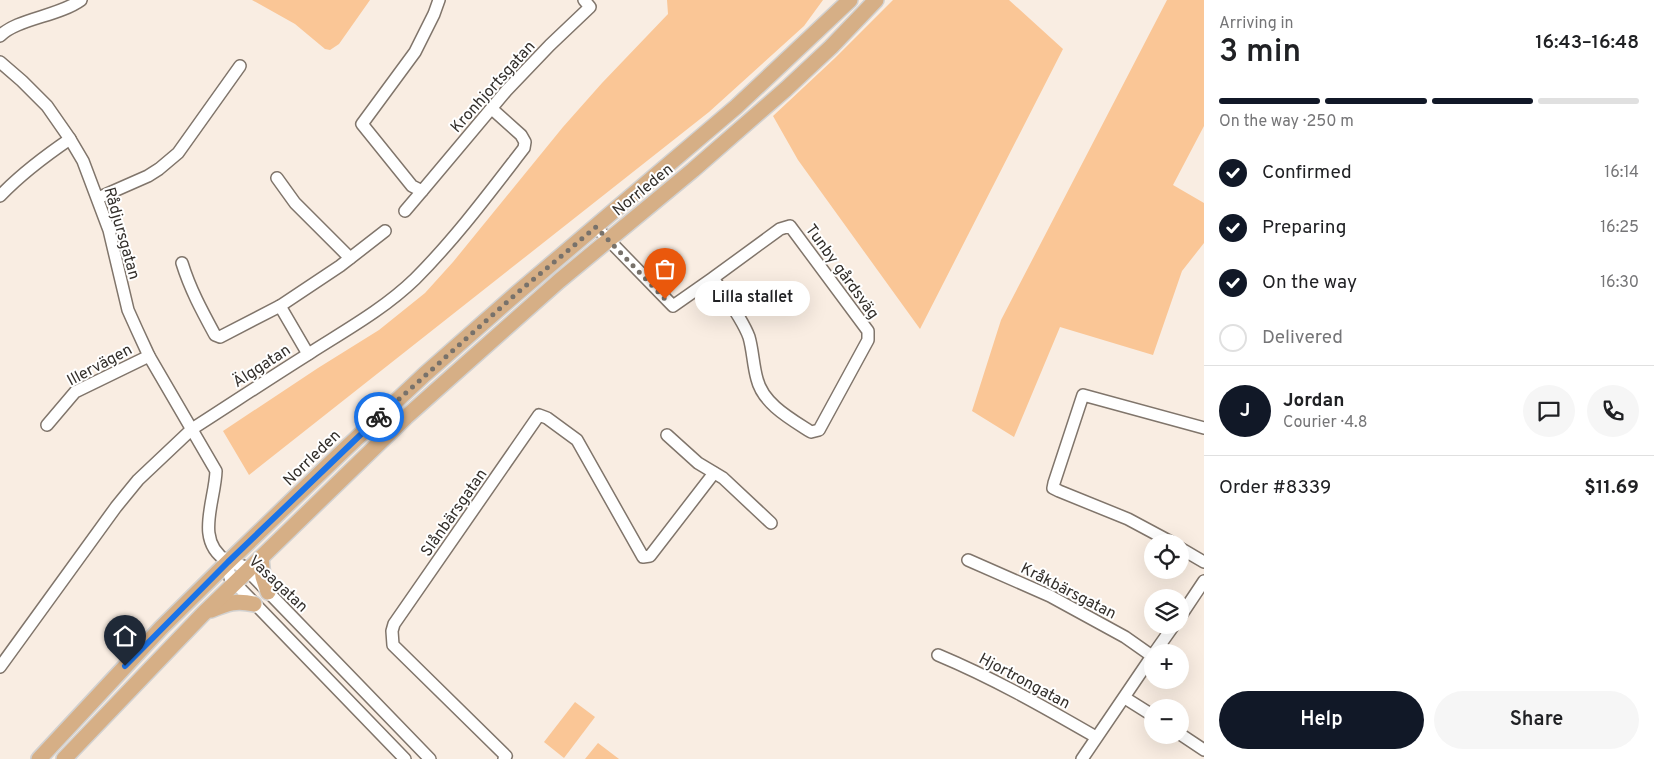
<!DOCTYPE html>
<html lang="en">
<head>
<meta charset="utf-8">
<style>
	body { margin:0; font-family:Overpass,sans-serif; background:#f6f6f6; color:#202124; height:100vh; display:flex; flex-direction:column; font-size:19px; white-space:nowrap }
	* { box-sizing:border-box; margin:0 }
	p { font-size:16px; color:#757577 }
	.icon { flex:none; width:28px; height:28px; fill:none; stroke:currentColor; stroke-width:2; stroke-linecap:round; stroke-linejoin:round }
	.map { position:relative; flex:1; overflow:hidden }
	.drawer { display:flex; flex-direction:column; background:#fff; width:450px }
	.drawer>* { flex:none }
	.fabs { position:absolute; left:1144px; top:534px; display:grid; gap:10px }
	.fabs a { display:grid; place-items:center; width:45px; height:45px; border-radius:50%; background:#fff; box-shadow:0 5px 20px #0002; font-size:25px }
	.pin { position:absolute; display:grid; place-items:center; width:42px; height:42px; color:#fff; margin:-51px -21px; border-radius:50% 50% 50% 0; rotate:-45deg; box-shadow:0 0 5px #0007 }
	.pin .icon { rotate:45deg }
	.courier { position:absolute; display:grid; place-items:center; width:50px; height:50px; margin:-25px; border:4px solid #1a73e8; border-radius:50%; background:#fff; color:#222; box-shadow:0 1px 6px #0007 }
	.bubble { position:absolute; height:35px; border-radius:18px; background:#fff; box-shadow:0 5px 20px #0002; font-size:16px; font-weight:600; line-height:35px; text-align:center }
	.head em { font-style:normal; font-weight:600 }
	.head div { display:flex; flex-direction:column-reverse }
	.head { display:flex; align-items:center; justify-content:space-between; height:85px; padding:0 15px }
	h1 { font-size:32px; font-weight:600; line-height:38px }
	.bar { display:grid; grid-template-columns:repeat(4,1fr); gap:8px 5px; align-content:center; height:60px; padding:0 15px }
	.bar i { height:6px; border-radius:4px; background:#e0e0e0 }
	.bar .current { background:#111827 }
	.bar p { grid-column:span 4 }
	.line { display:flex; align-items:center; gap:12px; padding:0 15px; border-top:1px solid #e0e0e0 }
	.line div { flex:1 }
	.round { display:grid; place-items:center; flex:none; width:52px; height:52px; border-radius:26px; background:#f6f6f6 }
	ol { padding:0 15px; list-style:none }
	li { display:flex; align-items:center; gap:15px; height:55px }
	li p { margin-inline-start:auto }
	li .icon { padding:5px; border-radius:50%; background:#111827; color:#fff; stroke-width:4 }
	li:last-child { color:#757577 }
	li i { width:28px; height:28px; border:2px solid #e0e0e0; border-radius:50% }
	.cta { display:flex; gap:10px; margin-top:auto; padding:10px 15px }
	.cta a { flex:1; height:58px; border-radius:30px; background:#111827; color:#fff; font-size:20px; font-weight:600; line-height:58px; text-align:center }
	.cta a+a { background:#f6f6f6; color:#202124 }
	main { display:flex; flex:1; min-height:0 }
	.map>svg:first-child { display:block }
	.green { fill:#fac696 }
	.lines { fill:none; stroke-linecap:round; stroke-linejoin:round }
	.minor-casing { stroke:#80756b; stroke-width:14 }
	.major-casing { stroke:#d2d1d0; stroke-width:18 }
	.minor { stroke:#fff; stroke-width:11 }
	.major { stroke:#d6af86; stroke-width:15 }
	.done { stroke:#78726b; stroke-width:5; stroke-dasharray:0 9 }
	.route { stroke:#1a73e8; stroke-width:6 }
	.labels { text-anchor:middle; stroke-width:4; stroke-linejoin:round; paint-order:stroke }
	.street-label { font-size:16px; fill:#332f2b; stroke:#fff }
</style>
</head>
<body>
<main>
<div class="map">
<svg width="1204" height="759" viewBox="0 0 1204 759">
	<rect width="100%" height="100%" fill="#f9ede2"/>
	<g class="green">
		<path d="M 252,0 L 370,0 L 339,44 L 330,50 L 325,49 L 295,24 Z"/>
		<path d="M 667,0 L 823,0 L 804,26 L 709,112 L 249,475 L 223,431 L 318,368 L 379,330 L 425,293 L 453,262 L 563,127 L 602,83 L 668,14 Z"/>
		<path d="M 893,0 L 1009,0 L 1063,49 L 920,329 L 798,160 L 773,116 L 835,58 Z"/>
		<path d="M 1167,0 L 1204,0 L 1204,126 L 1173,185 L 1204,203 L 1204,243 L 1182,271 L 1153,355 L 1060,327 L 1014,437 L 972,411 L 1001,320 Z"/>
		<path d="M 575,702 L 595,717 L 564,758 L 544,742 Z"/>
		<path d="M 598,743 L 619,759 L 585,759 Z"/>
	</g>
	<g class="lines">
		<g class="minor-casing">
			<g id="minor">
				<path d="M 439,0 L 434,14 L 415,52 L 362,124 L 412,186 L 422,191 L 506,91 L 550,45 L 590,7 L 584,0"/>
				<path d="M 0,36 C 16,19 59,16 81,0"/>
				<path d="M 0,62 L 22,81 L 47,106 L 70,139 L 83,161 L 109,230 L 128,310 L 137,330 L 149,356 L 216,471 C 215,502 194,541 227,561 C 231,564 238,564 243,566 L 430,759"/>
				<path d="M 277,178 L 295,203 L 350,258"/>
				<path d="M 0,196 C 21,174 45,156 70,139"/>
				<path d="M 98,198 L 148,176 L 159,169 L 178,153 L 240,66"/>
				<path d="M 405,211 L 422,191"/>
				<path d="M 596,227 L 673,306 L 713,278 C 725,296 742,318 749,337 C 753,351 753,365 757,379 C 763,404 791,419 811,432 L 819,430 L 868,340 L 868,331 L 790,226 L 780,229 L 713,278"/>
				<path d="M 182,263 C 190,289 202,311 215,335 L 220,337 L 280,306 L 340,266 L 385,231"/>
				<path d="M 280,306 L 308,354"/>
				<path d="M 47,425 L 75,392 L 149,356"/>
				<path d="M 667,435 L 698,463 L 723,478 L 771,523"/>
				<path d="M 1171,542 L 1128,519 L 1059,491 L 1053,488 L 1054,483 L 1083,395 L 1204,428"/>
				<path d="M 1180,548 L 1204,562"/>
				<path d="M 968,560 L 1050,596 L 1125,637 L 1152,656"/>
				<path d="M 228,562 L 230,578 L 405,759"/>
				<path d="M 1180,617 L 1204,581"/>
				<path d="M 1155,652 L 1174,625"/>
				<path d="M 938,655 C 993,678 1044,707 1096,737"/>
				<path d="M 0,667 L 116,507 L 138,480 L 192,429 C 231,404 270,378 310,353 C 346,330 384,309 415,279 C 455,239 490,192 524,148 L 525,142 L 521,135 L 492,109"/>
				<path d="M 1125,698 L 1152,715"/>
				<path d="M 1180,734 L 1204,750"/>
				<path d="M 504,759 L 506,756 L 393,645 L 392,631 L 394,624 L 539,415 L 547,418 L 577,440 L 643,557 L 650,556 L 714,473"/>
				<path d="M 1082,759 L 1152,656"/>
			</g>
		</g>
		<g class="major-casing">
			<g id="major">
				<path d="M 261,558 L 263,577 L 268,592"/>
				<path d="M 211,610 C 228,603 236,600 254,604"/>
				<path d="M 39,759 L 161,628 L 228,562 L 342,452 L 424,375 L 516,294 L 736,107 L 850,0"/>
				<path d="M 64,759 L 203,614 L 406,417 L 559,281 L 693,170 L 786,89 L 831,47 L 876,0"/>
			</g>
		</g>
		<use href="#minor" class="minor"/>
		<use href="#major" class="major"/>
	</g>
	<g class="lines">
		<path class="done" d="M 379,417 L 516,294 L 596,227 L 665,299"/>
		<path class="route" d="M 125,666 L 228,562 L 379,417"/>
	</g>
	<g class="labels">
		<g class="street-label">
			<text transform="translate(492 86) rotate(-48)" y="6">Kronhjortsgatan</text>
			<text transform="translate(642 189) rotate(-39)" y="6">Norrleden</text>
			<text transform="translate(123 233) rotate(74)" y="6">Rådjursgatan</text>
			<text transform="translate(843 271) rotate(54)" y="6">Tunby gårdsväg</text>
			<text transform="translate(99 364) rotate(-28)" y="6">Illervägen</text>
			<text transform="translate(261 365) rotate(-33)" y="6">Älggatan</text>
			<text transform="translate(311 457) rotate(-44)" y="6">Norrleden</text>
			<text transform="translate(453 512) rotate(-55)" y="6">Slånbärsgatan</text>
			<text transform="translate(279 583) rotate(43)" y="6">Vasagatan</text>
			<text transform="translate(1069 590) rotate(27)" y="6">Kråkbärsgatan</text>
			<text transform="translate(1025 680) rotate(28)" y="6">Hjortrongatan</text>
		</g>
	</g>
</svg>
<div class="fabs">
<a><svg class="icon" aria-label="locate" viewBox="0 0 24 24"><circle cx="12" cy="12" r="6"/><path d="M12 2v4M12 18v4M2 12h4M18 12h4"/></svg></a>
<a><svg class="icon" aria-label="layers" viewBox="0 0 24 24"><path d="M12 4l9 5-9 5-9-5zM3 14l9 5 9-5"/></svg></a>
<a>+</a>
<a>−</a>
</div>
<div class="pin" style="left:665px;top:299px;background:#ea580c"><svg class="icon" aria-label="bag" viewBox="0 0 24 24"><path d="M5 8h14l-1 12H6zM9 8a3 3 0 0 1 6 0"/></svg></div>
<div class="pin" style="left:125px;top:666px;background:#1f2937"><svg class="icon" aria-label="home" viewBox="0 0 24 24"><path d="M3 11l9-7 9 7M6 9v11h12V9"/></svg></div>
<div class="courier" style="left:379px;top:417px"><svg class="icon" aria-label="bike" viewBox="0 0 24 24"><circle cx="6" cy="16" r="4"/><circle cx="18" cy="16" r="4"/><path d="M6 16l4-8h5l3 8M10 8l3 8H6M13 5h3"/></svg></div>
<div class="bubble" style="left:695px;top:281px;width:115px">Lilla stallet</div>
</div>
<section class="drawer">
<div class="head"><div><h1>3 min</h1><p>Arriving in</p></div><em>16:43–16:48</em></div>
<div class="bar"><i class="current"></i><i class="current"></i><i class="current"></i><i></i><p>On the way · 250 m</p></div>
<ol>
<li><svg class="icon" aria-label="check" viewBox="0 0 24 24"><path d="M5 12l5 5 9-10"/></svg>Confirmed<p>16:14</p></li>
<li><svg class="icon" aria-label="check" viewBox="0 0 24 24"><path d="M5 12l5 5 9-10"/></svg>Preparing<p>16:25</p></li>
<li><svg class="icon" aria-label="check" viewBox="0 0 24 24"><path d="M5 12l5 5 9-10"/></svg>On the way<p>16:30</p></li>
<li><i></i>Delivered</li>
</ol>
<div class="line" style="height:90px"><b class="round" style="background:#111827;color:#fff">J</b><div><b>Jordan</b><p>Courier · 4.8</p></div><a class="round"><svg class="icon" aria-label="chat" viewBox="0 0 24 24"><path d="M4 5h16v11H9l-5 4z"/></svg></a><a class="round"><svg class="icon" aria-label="phone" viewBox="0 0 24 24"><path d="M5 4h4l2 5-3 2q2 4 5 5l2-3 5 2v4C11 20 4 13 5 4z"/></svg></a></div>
<div class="line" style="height:65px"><div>Order #8339</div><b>$11.69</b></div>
<div class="cta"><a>Help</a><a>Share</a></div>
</section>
</main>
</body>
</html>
